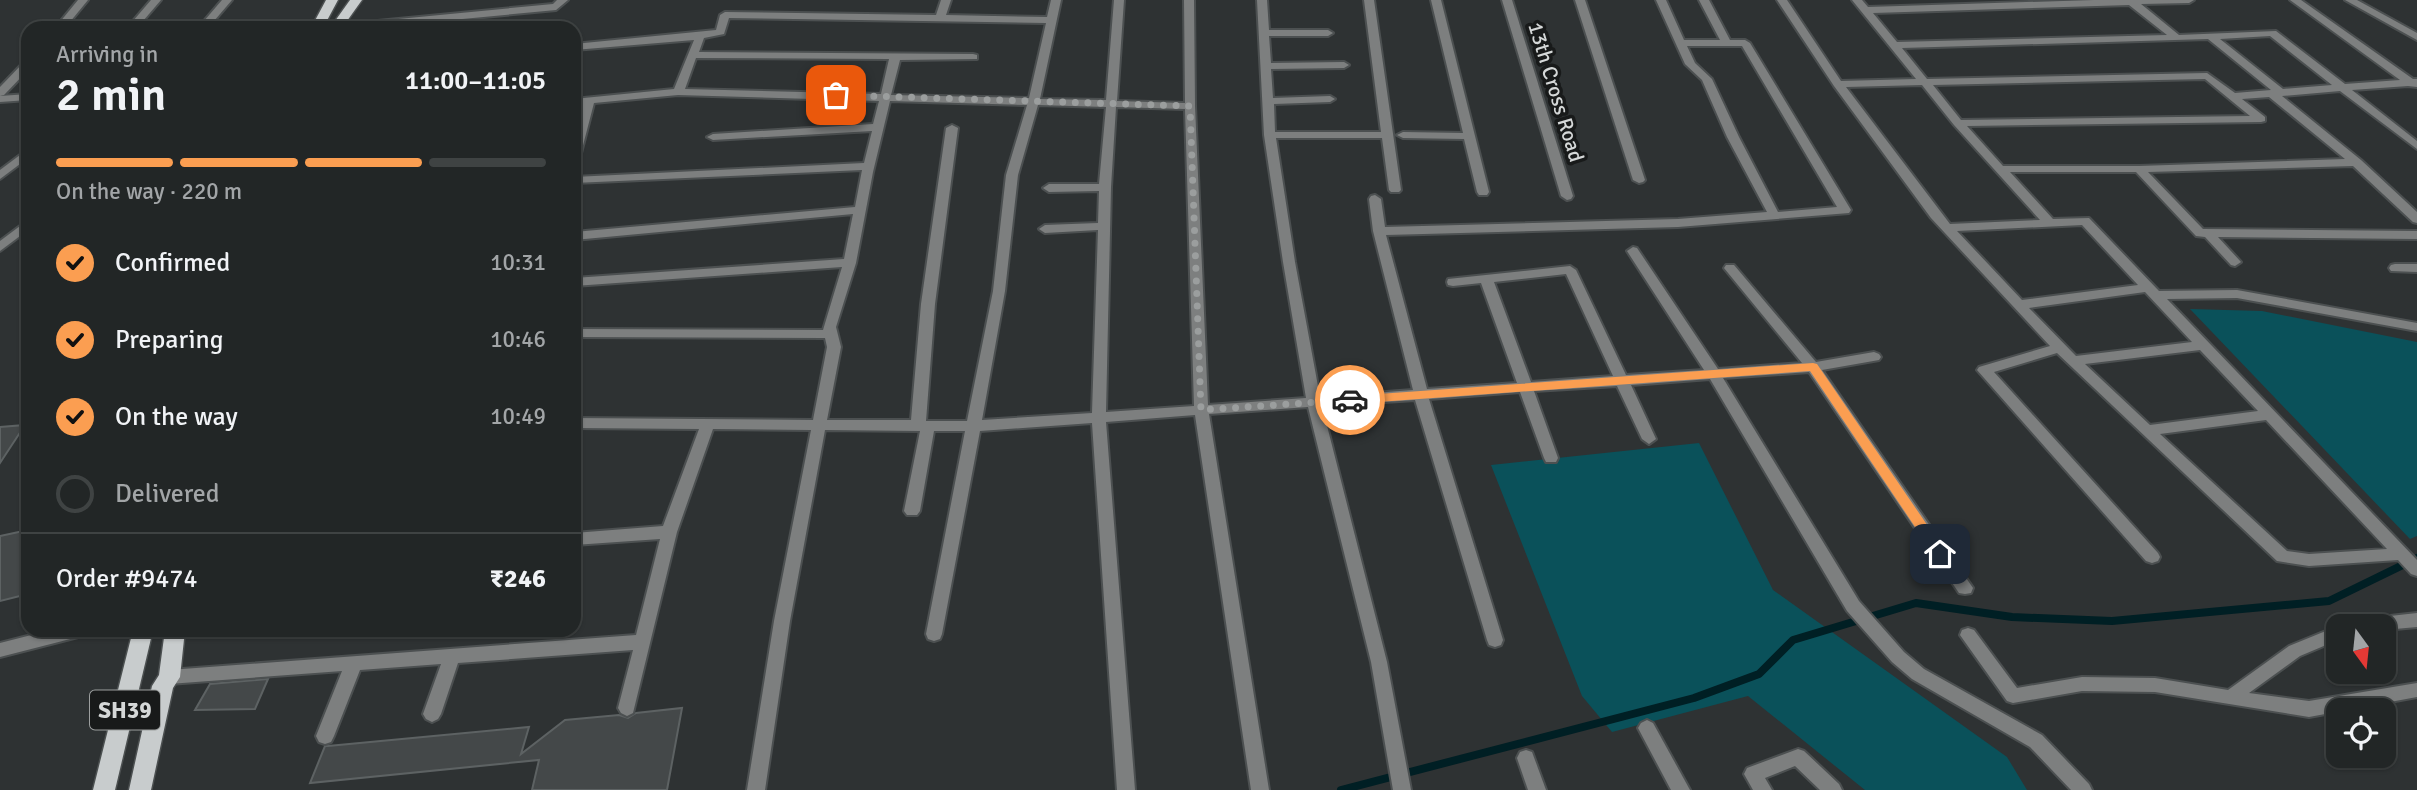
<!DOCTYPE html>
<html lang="en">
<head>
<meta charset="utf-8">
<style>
	body { margin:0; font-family:Signika,sans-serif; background:#2a2e2e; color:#f1f3f6; height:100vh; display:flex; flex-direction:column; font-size:26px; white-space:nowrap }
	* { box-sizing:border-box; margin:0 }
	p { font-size:23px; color:#a2a5a7 }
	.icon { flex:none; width:38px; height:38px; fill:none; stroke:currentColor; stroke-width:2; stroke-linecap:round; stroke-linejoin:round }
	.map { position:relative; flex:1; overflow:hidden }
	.details { position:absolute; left:21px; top:21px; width:560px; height:616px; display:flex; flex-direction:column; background:#222626; border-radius:21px; box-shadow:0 2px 5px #0004,0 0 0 2px #3f4343 }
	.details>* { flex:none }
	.needle { width:46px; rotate:165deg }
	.buttons { position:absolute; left:2326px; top:614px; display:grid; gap:14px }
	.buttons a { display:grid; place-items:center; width:70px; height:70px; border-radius:14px; background:#222626; box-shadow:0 2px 5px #0004,0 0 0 2px #3f4343; font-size:35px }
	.pin { position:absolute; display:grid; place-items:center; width:60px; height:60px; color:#fff; margin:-30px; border-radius:14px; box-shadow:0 4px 10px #0006 }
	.courier { position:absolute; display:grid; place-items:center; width:70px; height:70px; margin:-35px; border:5px solid #fb9e51; border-radius:50%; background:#fff; color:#222; box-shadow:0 2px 9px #0007 }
	.head em { font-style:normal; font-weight:600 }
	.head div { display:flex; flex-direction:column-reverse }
	.head { display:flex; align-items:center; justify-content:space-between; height:119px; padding:0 35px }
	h1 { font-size:46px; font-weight:600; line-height:52px }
	.bar { display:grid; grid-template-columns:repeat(4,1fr); gap:10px 7px; align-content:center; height:84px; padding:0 35px }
	.bar i { height:9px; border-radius:5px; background:#3f4343 }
	.bar .selected { background:#fb9e51 }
	.bar p { grid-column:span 4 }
	.line { display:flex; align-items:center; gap:18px; padding:0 35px; border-top:2px solid #3f4343 }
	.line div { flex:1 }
	ol { padding:0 35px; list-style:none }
	li { display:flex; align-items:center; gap:21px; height:77px }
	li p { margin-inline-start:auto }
	li .icon { padding:7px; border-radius:50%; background:#fb9e51; color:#111; stroke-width:4 }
	li:last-child { color:#a2a5a7 }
	li i { width:38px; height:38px; border:4px solid #3f4343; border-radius:50% }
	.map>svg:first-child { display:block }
	.green { fill:#0a515a }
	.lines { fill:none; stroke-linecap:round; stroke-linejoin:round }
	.stream { stroke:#001f24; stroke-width:8 }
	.building { fill:#444849; stroke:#5d6263; stroke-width:2 }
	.minor-casing { stroke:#4c5051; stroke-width:4 }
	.tertiary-casing { stroke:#4c5051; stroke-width:4 }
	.primary-casing { stroke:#4c5051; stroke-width:3 }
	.minor { fill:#7d7f7f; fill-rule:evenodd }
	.tertiary { fill:#7d7f7f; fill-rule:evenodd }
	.primary { fill:#c8cccd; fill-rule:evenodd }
	.route { fill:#fb9e51 }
	.done { stroke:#9b9e9e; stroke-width:7; stroke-dasharray:0 12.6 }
	.labels { text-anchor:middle; stroke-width:7; stroke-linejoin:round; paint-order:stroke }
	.far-street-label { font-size:21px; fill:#d5d8d8; stroke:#181a1a }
	.shield { fill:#181a1a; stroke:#9c9f9f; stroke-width:2 }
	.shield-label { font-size:23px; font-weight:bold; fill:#d5d8d8 }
</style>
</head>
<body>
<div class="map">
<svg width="2417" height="790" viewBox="0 0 2417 790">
	<rect width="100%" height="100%" fill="#2e3233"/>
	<g class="green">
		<path d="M 2190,309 L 2262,311 L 2417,342 L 2417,536 L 2410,539 Z"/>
		<path d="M 1699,443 L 1773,590 L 2007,757 L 2027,790 L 1865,790 L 1748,696 L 1612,732 L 1582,696 L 1491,465 Z"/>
	</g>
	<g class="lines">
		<path class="stream" d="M 1341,790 L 1694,698 L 1759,674 L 1793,640 L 1916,603 L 2012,617 L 2112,621 L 2329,601 L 2417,558"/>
	</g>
	<g class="building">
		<path d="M 25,425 L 0,463 L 0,427 Z"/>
		<path d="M 28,530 L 28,594 L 0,601 L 0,536 Z"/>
		<path d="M 268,679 L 255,709 L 195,710 L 210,684 Z"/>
		<path d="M 682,708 L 667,790 L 532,790 L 539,760 L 310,783 L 325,746 L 328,746 L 529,727 L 521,754 L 565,720 L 619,715 L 628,718 L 636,713 Z"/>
	</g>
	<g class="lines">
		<g class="minor-casing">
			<g id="minor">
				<path d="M 78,0 L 88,0 L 65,28 L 55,28 Z"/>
				<path d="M 151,0 L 161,0 L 137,28 L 127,28 Z"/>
				<path d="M 222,0 L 232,0 L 208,28 L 198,28 Z"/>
				<path d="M 557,0 L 568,0 L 556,10 L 367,28 L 331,28 L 336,25 L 553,4 Z"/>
				<path d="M 941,0 L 951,0 L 946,15 L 1047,17 L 1051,0 L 1061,0 L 1040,99 L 1106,100 L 1114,0 L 1124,0 L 1117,101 L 1185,103 L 1184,0 L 1194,0 L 1195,106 L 1208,405 L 1306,398 L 1283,262 L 1264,135 L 1257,0 L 1267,0 L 1269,30 L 1328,30 L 1333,33 L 1328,36 L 1269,36 L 1271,63 L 1344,62 L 1349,65 L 1344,68 L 1271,69 L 1273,98 L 1330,96 L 1335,99 L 1330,102 L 1274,104 L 1275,132 L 1381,132 L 1364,0 L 1374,0 L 1401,190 L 1399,192 L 1391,192 L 1389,190 L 1382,138 L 1276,138 L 1295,262 L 1320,397 L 1413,390 L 1373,231 L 1369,199 L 1371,196 L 1375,195 L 1381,199 L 1385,227 L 1678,219 L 1767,212 L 1727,137 L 1702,80 L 1685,64 L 1656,0 L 1666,0 L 1684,40 L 1720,40 L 1699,0 L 1709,0 L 1730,40 L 1745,40 L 1750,43 L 1851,210 L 1849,213 L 1678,227 L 1386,235 L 1427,389 L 1517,383 L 1481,283 L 1453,286 L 1448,285 L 1447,282 L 1448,279 L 1570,266 L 1576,270 L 1626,375 L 1704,370 L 1627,251 L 1633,247 L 1637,248 L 1718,369 L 1802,363 L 1724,268 L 1726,265 L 1734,265 L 1816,362 L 1874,352 L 1879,354 L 1881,357 L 1879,360 L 1822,370 L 1973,588 L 1971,593 L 1965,594 L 1959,593 L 1809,372 L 1723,378 L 1859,601 L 1904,652 L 1924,669 L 2042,735 L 2089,784 L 2092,790 L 2071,790 L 2030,747 L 1912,679 L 1892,662 L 1847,611 L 1710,379 L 1631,385 L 1656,439 L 1649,444 L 1642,439 L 1617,386 L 1534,391 L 1558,458 L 1556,462 L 1546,462 L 1544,458 L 1520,392 L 1429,399 L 1503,640 L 1501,645 L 1495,647 L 1489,645 L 1487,640 L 1415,400 L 1322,406 L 1387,662 L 1411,790 L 1393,790 L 1371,662 L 1308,407 L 1209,414 L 1269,790 L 1251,790 L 1195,415 L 1106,422 L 1135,790 L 1117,790 L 1092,423 L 980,431 L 942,634 L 940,639 L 934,641 L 928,639 L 926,634 L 965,431 L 934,431 L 920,511 L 917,515 L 907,515 L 904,511 L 920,431 L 825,430 L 790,621 L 765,790 L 747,790 L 774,621 L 811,430 L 713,429 L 677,532 L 633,713 L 627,716 L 621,713 L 618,708 L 633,650 L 458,663 L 441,714 L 438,719 L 432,722 L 426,719 L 423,714 L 441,664 L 360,670 L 334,736 L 331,742 L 325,744 L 319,742 L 316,736 L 342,671 L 169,684 L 163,682 L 160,677 L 163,672 L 169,670 L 636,635 L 660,539 L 574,545 L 574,533 L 663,526 L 699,429 L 574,428 L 574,418 L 813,420 L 827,347 L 825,338 L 574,337 L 574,329 L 823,330 L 842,267 L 574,286 L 574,278 L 844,259 L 853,214 L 574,240 L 574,232 L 855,207 L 862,170 L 574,183 L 574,177 L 864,163 L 872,131 L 713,140 L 707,137 L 713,134 L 873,124 L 879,101 L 678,95 L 594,103 L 580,157 L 574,160 L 574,137 L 583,104 L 574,105 L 574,99 L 674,89 L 694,40 L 574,50 L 574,44 L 716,30 L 720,15 L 725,12 L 936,15 ZM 729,18 L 1046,23 L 1029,98 L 891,95 L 900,60 L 977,59 L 977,55 L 973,54 L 699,52 L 704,38 L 724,34 ZM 1687,46 L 1742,46 L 1837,207 L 1778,212 L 1739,137 L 1712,79 L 1695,63 ZM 696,58 L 889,59 L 881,94 L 685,89 ZM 890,101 L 1027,105 L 1006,175 L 993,291 L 967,421 L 926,421 L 935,304 L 958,128 L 952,125 L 946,128 L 921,304 L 911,420 L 827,420 L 841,347 L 836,327 L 856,263 L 873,172 ZM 1038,105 L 1106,107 L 1099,184 L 1049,184 L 1043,188 L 1049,192 L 1099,191 L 1098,223 L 1045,225 L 1039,229 L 1045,233 L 1098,230 L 1092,413 L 982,420 L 1005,291 L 1018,175 ZM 1116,107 L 1185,109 L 1194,406 L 1106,412 L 1111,187 ZM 1566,274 L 1613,376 L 1531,382 L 1494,282 Z"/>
				<path d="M 1431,0 L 1441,0 L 1489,192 L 1487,195 L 1479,195 L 1477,192 L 1464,139 L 1403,138 L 1397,135 L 1403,132 L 1463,133 Z"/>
				<path d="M 1502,0 L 1512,0 L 1573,196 L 1571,199 L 1567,200 L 1561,196 Z"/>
				<path d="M 1575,0 L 1585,0 L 1645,180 L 1643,182 L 1639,183 L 1633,180 Z"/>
				<path d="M 1777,0 L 1787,0 L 1841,81 L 1916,79 L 1852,0 L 1862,0 L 1868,7 L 2094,0 L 2194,0 L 2189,3 L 2141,4 L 2179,35 L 2276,31 L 2345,84 L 2400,80 L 2290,0 L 2301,0 L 2413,79 L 2417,79 L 2417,87 L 2408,86 L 2352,90 L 2417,141 L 2417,149 L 2340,91 L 2282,96 L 2361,160 L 2417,212 L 2417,223 L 2413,222 L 2353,166 L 2148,172 L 2203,229 L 2417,231 L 2417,239 L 2218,237 L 2241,262 L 2235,266 L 2231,265 L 2205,237 L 2196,236 L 2136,172 L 2010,172 L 2053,219 L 2089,218 L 2159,291 L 2237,290 L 2417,323 L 2417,331 L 2237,298 L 2167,299 L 2417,560 L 2417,576 L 2411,574 L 2398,560 L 2309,566 L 2277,561 L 2057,353 L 1994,372 L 2158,553 L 2160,557 L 2158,561 L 2152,563 L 2146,561 L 1977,370 L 1979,367 L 2050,346 L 1931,218 L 1834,86 ZM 2129,5 L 2167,35 L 1897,42 L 1873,13 ZM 2270,36 L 2332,85 L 2283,89 L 2220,39 ZM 2208,39 L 2271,90 L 2235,93 L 2207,73 L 1927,79 L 1902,48 ZM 2205,79 L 2250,116 L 1961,120 L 1933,85 ZM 1922,85 L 1954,125 L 2040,220 L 1950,224 L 1846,87 ZM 2269,97 L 2345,159 L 2139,166 L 2003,166 L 1967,126 L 2261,122 L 2265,121 L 2265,117 L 2242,99 ZM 2082,225 L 2138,285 L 2022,300 L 1957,231 ZM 2145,292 L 2192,342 L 2076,356 L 2029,308 ZM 2200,350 L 2258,411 L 2150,425 L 2085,364 ZM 2266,420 L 2387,549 L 2309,554 L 2287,551 L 2160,434 Z"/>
				<path d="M 2345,0 L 2357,0 L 2417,33 L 2417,40 Z"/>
				<path d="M 28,61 L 28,70 L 4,95 L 0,96 L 0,87 L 24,62 Z"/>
				<path d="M 28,149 L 28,158 L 0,179 L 0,170 Z"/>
				<path d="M 28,220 L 28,230 L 0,251 L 0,241 Z"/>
				<path d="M 2395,264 L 2417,264 L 2417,272 L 2391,271 L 2389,268 L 2391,265 Z"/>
				<path d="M 2417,613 L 2417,627 L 2384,630 L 2384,626 L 2355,626 L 2357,621 L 2363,619 Z"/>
				<path d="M 2338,626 L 2338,640 L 2300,656 L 2249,693 L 2309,701 L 2417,683 L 2417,697 L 2309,717 L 2155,692 L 2082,691 L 2013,703 L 2007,701 L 1960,635 L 1962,630 L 1968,628 L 1974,630 L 2017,688 L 2082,677 L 2155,678 L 2228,690 L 2289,646 Z"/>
				<path d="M 51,630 L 86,630 L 84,635 L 78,637 L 0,657 L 0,643 Z"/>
				<path d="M 1647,720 L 1653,723 L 1690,790 L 1671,790 L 1638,728 L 1641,723 Z"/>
				<path d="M 1798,749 L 1804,751 L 1839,784 L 1842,790 L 1820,790 L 1795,766 L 1765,778 L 1772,790 L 1753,790 L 1744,774 L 1747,768 Z"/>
				<path d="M 1526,750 L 1532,752 L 1546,790 L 1528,790 L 1517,758 L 1520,752 Z"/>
			</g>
		</g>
		<g class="tertiary-casing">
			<path id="tertiary" d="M 28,94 L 28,100 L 0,102 L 0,96 Z"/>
		</g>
		<g class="primary-casing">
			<g id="primary">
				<path d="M 326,0 L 338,0 L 323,28 L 311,28 Z"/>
				<path d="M 350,0 L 362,0 L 342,28 L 330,28 Z"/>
				<path d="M 133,630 L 153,630 L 115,790 L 93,790 Z"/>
				<path d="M 165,630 L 185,630 L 180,677 L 173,688 L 151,790 L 129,790 L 152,686 L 159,675 Z"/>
			</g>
		</g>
		<use href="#minor" class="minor"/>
		<use href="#tertiary" class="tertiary"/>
		<use href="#primary" class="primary"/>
	</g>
	<path class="route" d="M 1813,363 L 1817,364 L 1945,551 L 1945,558 L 1936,558 L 1810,371 L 1350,404 L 1344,400 L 1350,396 Z"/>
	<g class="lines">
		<path class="done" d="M 836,95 L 1190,106 L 1201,410 L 1350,400"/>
	</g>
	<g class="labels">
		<g class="far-street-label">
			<text transform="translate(1556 92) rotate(73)" y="7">13th Cross Road</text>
		</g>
		<rect class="shield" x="90" y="690.5" width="70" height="39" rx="5"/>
		<g class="shield-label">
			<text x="125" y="718">SH39</text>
		</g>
	</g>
</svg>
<div class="buttons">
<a><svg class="needle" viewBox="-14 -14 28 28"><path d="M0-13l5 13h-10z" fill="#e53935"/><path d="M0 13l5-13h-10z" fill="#a2a5a7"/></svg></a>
<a><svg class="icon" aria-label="locate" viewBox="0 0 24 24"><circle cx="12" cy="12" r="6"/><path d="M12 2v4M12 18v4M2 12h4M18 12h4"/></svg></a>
</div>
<div class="pin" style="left:836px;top:95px;background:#ea580c"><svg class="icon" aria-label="bag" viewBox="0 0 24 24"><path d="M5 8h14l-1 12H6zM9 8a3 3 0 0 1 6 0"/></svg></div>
<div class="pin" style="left:1940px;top:554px;background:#1f2937"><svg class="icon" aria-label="home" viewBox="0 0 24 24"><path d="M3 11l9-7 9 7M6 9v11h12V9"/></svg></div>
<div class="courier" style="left:1350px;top:400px"><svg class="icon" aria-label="car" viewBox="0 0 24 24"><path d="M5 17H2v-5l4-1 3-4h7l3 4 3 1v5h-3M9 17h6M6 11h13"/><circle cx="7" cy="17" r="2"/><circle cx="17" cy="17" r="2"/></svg></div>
<section class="details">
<div class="head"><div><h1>2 min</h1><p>Arriving in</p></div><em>11:00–11:05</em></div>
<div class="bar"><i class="selected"></i><i class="selected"></i><i class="selected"></i><i></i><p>On the way · 220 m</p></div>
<ol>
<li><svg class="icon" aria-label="check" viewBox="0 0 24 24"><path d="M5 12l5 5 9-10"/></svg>Confirmed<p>10:31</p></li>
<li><svg class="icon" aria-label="check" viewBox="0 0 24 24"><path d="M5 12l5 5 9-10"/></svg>Preparing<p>10:46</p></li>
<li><svg class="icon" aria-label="check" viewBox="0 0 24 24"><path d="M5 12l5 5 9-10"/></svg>On the way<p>10:49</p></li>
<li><i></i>Delivered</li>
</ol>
<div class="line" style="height:91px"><div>Order #9474</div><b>₹246</b></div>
</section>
</div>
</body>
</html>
